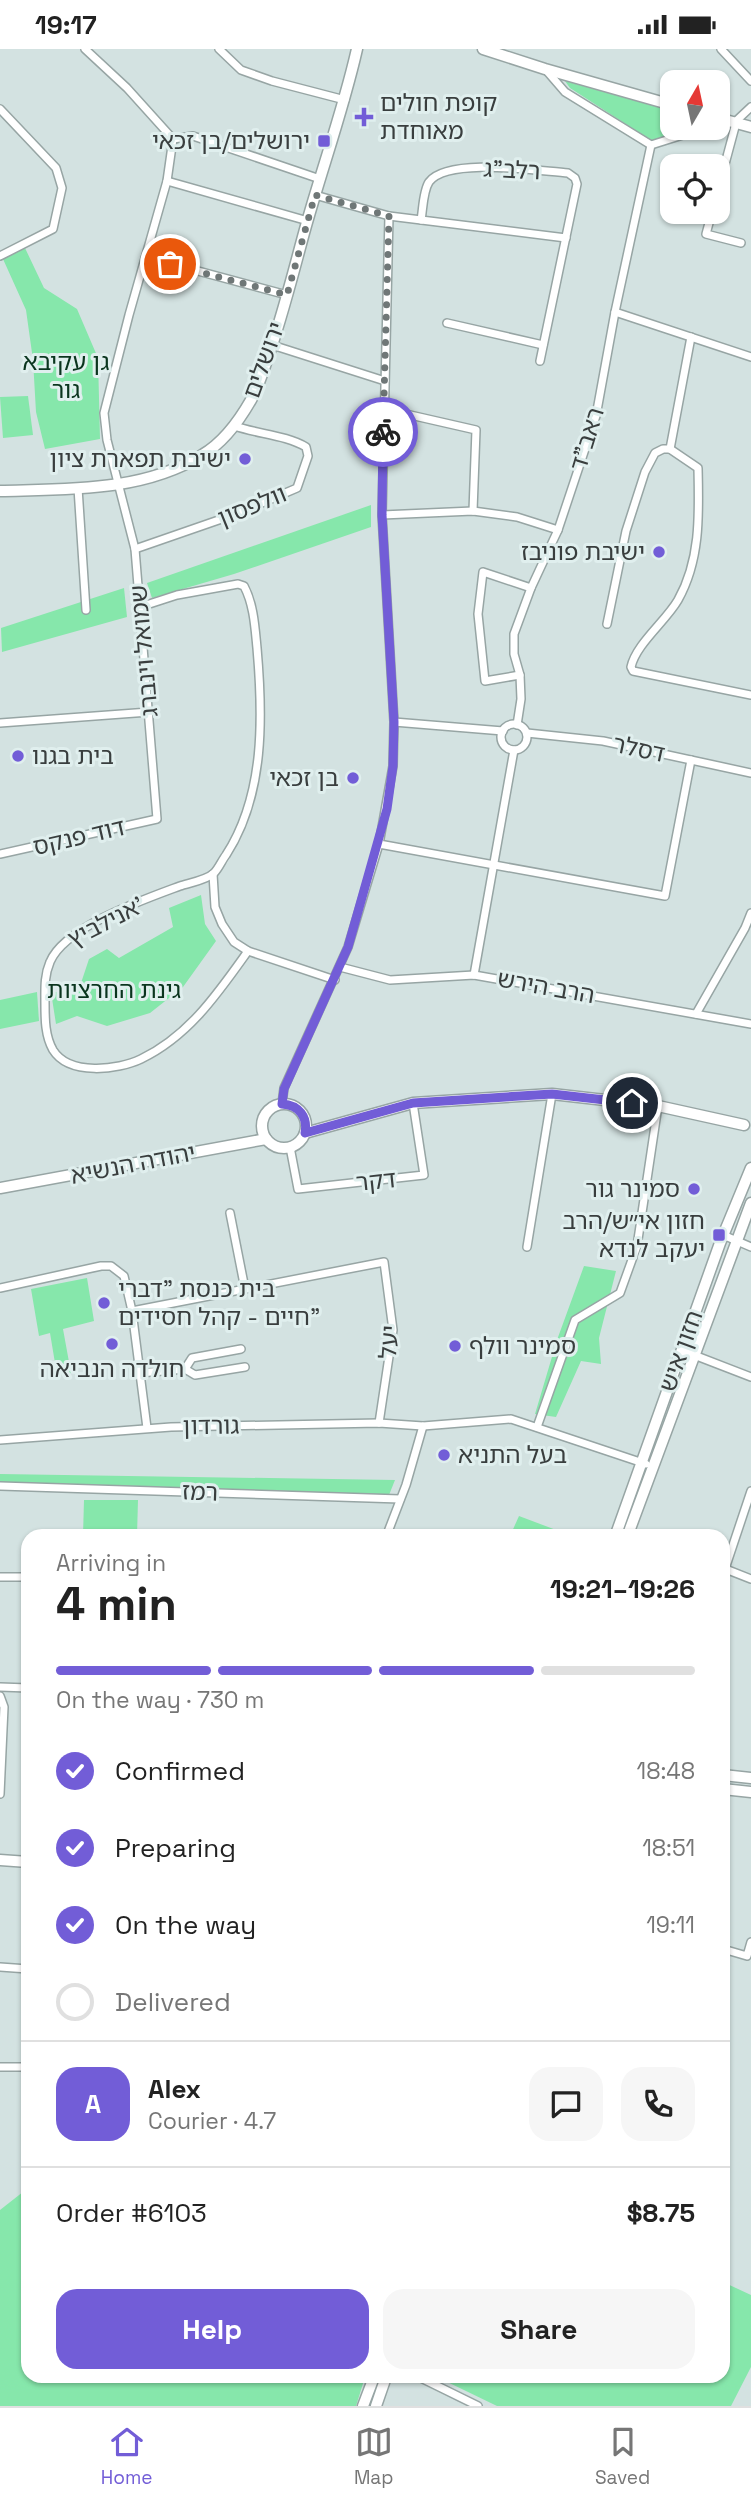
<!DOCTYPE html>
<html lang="en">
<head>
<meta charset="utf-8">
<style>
	body { margin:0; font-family:"Space Grotesk","Noto Sans Hebrew",sans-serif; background:#f6f6f6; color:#222; height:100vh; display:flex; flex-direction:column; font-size:26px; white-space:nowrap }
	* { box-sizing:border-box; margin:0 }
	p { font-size:23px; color:#767676 }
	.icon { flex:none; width:38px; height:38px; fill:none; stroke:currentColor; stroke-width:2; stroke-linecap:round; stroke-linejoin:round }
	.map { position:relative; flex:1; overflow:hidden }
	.sheet { position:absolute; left:21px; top:1480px; width:709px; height:854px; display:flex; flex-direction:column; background:#fff; border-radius:21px; box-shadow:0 2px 5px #0004 }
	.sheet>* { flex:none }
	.needle { width:46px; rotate:9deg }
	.fabs { position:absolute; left:660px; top:21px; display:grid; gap:14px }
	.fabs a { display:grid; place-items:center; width:70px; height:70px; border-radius:14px; background:#fff; box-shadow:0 2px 5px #0004; font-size:35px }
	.pin { position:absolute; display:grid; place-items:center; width:60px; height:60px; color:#fff; margin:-30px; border:4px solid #fff; border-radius:50%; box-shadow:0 2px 7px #0007 }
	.courier { position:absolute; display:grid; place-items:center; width:70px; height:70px; margin:-35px; border:5px solid #725dd7; border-radius:50%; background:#fff; color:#222; box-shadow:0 2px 9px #0007 }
	.headline em { font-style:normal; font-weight:600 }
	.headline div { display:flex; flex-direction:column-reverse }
	.headline { display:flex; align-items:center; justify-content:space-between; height:119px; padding:0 35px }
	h1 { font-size:46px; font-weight:600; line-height:52px }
	.bar { display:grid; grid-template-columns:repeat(4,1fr); gap:10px 7px; align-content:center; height:84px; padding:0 35px }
	.bar i { height:9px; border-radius:5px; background:#e0e0e0 }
	.bar .on { background:#725dd7 }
	.bar p { grid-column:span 4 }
	.line { display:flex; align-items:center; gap:18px; padding:0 35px; border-top:2px solid #e0e0e0 }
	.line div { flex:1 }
	.round { display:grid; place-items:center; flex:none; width:74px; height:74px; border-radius:21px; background:#f6f6f6 }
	ol { padding:0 35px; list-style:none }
	li { display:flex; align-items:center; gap:21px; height:77px }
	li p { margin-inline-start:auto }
	li .icon { padding:7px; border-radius:50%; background:#725dd7; color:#fff; stroke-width:4 }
	li:last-child { color:#767676 }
	li i { width:38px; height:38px; border:4px solid #e0e0e0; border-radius:50% }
	.action { display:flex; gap:14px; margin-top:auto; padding:14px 35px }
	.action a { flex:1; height:80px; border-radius:21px; background:#725dd7; color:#fff; font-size:28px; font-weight:600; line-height:80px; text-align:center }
	.action a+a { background:#f6f6f6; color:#222 }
	.status { display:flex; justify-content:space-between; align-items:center; height:49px; padding:0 35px; background:#fff; direction:ltr }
	.status svg { height:19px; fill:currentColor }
	.menu { display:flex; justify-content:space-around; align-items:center; height:98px; border-top:2px solid #e0e0e0; background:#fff; font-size:19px; color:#767676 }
	.menu a { display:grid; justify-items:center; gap:4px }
	.menu .on { color:#725dd7 }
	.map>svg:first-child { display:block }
	.green { fill:#86e7ab }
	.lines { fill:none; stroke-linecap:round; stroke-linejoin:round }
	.street-casing { stroke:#97a5a4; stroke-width:10 }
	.secondary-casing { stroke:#97a5a4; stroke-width:13 }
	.street { stroke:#fff; stroke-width:7 }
	.secondary { stroke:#fff; stroke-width:10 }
	.done { stroke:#6f7777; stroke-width:7; stroke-dasharray:0 12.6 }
	.route { stroke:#725dd7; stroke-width:9 }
	.poi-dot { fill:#725dd7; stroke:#e0efee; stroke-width:2.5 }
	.labels { text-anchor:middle; stroke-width:6; stroke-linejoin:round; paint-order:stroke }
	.poi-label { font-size:24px; fill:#393e3e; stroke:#e0efee; text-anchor:end }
	.street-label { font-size:24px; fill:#393e3e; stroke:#e0efee }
	.park-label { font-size:24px; fill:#0a351e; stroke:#e0efee }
</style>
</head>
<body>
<div class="status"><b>19:17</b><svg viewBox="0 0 49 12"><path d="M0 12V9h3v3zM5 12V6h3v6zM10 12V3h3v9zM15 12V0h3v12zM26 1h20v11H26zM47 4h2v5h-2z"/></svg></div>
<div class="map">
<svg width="751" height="2357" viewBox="0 0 751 2357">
	<rect width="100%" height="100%" fill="#d3e2e1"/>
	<g class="green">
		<path d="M 565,32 L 672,62 L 672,79 L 689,79 L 652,92 L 570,39 Z"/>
		<path d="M 25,199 L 44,239 L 77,260 L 98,309 L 100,390 L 45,400 L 36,363 L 33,311 L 26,261 L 3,210 Z"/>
		<path d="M 28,347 L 33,386 L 3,389 L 0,348 Z"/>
		<path d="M 371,456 L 371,478 L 234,525 L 152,549 L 147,534 Z"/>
		<path d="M 124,539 L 127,568 L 2,603 L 1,579 Z"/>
		<path d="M 201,846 L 205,875 L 216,892 L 183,938 L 150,964 L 107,977 L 77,967 L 56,975 L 51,943 L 78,943 L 89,910 L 107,900 L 119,909 L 173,878 L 169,859 Z"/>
		<path d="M 37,943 L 39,972 L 0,980 L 0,951 Z"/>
		<path d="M 584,1217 L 616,1222 L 599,1289 L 601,1315 L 581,1312 L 556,1368 L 535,1365 L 557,1291 Z"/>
		<path d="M 87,1229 L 94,1272 L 63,1280 L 71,1324 L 57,1326 L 50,1284 L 39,1287 L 31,1240 Z"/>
		<path d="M 0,1425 L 395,1431 L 389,1446 L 0,1434 Z"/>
		<path d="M 84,1451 L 138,1451 L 137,1487 L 83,1487 Z"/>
		<path d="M 519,1467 L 572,1487 L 510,1487 Z"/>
		<path d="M 28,2139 L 28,2328 L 365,2328 L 356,2357 L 0,2357 L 0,2161 Z"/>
		<path d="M 723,2233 L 751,2246 L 751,2318 L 731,2357 L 497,2357 L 437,2328 L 723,2328 Z"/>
	</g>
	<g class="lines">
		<g class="street-casing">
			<g id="street">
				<path d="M 219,0 L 241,21 L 272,32 L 345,51"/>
				<path d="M 721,0 L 751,32"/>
				<path d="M 546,21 L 565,43 L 651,96 L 705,79"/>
				<path d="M 0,60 L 56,119 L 62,139 L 53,180 L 0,207"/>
				<path d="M 734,74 L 751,58"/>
				<path d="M 173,90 L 193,87 L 320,130"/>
				<path d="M 167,132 L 308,172"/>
				<path d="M 718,141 L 736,74"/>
				<path d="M 315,146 L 389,167 L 566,189"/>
				<path d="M 712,163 L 706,185 L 741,194"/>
				<path d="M 421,171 C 423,160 423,142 429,133 C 448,108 538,122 568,124 L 575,129 L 577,135 L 540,312"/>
				<path d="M 146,208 L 287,246"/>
				<path d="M 615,263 L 751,308"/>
				<path d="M 447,274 L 543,296"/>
				<path d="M 272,296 L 385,332"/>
				<path d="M 384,360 L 476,381 L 473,462"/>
				<path d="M 670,400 L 698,419 C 699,464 701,510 678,551 C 666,572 636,595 631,618 L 633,622 L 751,646"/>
				<path d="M 78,439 L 86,561"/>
				<path d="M 382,466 L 473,462 L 517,468 L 558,481"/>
				<path d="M 135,500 L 236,465 L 297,439 L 308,407 L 306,398 C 286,386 257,385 235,377"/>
				<path d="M 140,558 L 177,546 L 238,535 L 244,537 C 254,556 255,579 257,599 C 263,667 265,746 226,806 C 222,811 219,819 214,824 C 207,831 189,834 180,837 C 145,850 64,878 50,913 C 44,927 45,940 45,955 C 45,970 45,987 53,1001 C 69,1027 118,1021 141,1010 C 189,987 218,944 248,902"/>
				<path d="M 607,575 L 626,482 L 645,423 L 655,404 L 663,400 L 670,400 L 691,288"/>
				<path d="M 520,626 L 485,632 L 478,565 L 483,523 L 531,539"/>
				<path d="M 394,673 L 503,682"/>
				<path d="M 0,674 L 149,663"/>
				<circle cx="514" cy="688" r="13"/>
				<path d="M 517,676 L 521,650 L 520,626 L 514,605 L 514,585 L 531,539 L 558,481 L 596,367 L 615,263 L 651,96"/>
				<path d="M 527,684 L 603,692 L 751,724"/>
				<path d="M 379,795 L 665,847 L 691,711"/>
				<path d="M 0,805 L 157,770 L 135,500 L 107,391 L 104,364 L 129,266 L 167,132 L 173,90 L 127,39 L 85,0"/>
				<path d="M 213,825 L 215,858 L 222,875 L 234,893 L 248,902 L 335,931"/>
				<path d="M 340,918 L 390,931 L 474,926 L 751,975"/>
				<path d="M 474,926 L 514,701"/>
				<path d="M 696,965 L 745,879 L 751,864"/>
				<path d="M 282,1055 L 284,1039 L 348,898 L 379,795 L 393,717 L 394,673 L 382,466 L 389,167"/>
				<path d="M 290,1098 L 298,1140 L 424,1126 L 413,1054"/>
				<path d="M 230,1164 L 245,1240"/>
				<path d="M 723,1186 L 751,1198"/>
				<path d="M 527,1198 L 552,1045"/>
				<path d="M 0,1239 L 101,1217 L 111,1217 L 124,1227 L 132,1262 L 147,1379"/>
				<path d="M 132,1262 L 384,1213 L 393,1281 L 379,1374"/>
				<path d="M 681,1301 L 751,1328"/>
				<path d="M 185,1320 L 195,1326 L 245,1318"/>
				<path d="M 140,1324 L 185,1320 L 192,1309 L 241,1300"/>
				<path d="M 537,1378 L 575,1271 L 620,1244 L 637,1197 L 658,1057"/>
				<path d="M 0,1391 L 171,1378 L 379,1374 L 423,1377 L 511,1370 L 646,1415"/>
				<path d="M 0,1437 L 400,1450"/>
				<path d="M 386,1488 L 406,1436 L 423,1377"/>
				<path d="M 723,1519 L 751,1530"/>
				<path d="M 725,1520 L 751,1442"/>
				<path d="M 0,1528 L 28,1528"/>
				<path d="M 0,1638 L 28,1639"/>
				<path d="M 0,1647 L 4,1658 L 0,1745"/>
				<path d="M 723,1900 L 747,1907 L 751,1893"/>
				<path d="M 0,1918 L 28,1920"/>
				<path d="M 0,2018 L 28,2018"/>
				<path d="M 419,2328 L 478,2357"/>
			</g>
		</g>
		<g class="secondary-casing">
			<g id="secondary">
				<path d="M 483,0 L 545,20 L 672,56"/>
				<path d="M 718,69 L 751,78"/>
				<path d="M 0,442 C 67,440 143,443 202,406 C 223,394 239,372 251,351 C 257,341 261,328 265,317 C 281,273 292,228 304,184 C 321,122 343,62 357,0"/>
				<circle cx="284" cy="1077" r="22"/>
				<path d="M 305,1084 L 413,1054 L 552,1045 L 658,1057 L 744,1076"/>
				<path d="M 0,1139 L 266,1090"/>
				<path d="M 615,1488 L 720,1194 L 751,1119"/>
				<path d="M 627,1488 L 751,1154"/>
				<path d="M 723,1726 L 751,1729"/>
				<path d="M 723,1740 L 751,1743"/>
				<path d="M 0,1811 L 28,1813"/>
				<path d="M 363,2357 L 374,2328"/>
				<path d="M 376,2357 L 386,2328"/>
			</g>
		</g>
		<use href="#street" class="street"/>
		<use href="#secondary" class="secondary"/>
	</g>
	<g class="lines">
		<path class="done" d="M 170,215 L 287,246 L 315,146 L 389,167 L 383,383"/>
		<path class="route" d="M 383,383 L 382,466 L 394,673 L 393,717 L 387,760 L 348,898 L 284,1040 L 282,1055 C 299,1056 308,1068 305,1084 L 413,1054 L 552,1045 L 632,1054"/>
	</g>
	<g class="poi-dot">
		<path d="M360.5 57.5h7v7h7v7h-7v7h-7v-7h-7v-7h7z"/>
		<rect x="317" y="85" width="14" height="14" rx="3.5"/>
		<circle cx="245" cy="410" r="7"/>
		<circle cx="659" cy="503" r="7"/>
		<circle cx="18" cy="707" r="7"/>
		<circle cx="353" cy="729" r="7"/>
		<circle cx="694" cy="1140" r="7"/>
		<rect x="712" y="1179" width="14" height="14" rx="3.5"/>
		<circle cx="104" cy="1254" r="7"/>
		<circle cx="112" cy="1295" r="7"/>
		<circle cx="455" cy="1297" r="7"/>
		<circle cx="444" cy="1406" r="7"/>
	</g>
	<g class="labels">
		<g class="poi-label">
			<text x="380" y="62" text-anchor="start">קופת חולים<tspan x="380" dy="28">מאוחדת</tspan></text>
			<text x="310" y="100">ירושלים/בן זכאי</text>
			<text x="231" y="418">ישיבת תפארת ציון</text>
			<text x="645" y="511">ישיבת פוניבז</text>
			<text x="32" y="715" text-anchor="start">בית בגנו</text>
			<text x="339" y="737">בן זכאי</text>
			<text x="680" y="1148">סמינר גור</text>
			<text x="705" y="1180">חזון אי״ש/הרב<tspan x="705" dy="28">יעקב לנדא</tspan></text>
			<text x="118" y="1248" text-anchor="start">בית כנסת "דברי<tspan x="118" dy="28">חיים - קהל חסידים"</tspan></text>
			<text x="469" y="1305" text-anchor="start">סמינר וולף</text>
			<text x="112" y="1328" text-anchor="middle">חולדה הנביאה</text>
			<text x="458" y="1414" text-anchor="start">בעל התניא</text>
		</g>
		<g class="street-label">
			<text transform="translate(512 121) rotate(3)" y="8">רלב"ג</text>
			<text transform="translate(264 311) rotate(-70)" y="8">ירושלים</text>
			<text transform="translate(587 390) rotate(-73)" y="8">ראב"ד</text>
			<text transform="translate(252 457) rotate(-22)" y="8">וולפסון</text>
			<text transform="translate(144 602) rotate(-95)" y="8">שמואל וינברג</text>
			<text transform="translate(639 700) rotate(12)" y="8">דסלר</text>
			<text transform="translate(79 788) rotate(-13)" y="8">דוד פנקס</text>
			<text transform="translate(106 873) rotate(-27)" y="8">אנילביץ'</text>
			<text transform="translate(546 938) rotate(10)" y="8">הרב הירש</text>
			<text transform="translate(133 1115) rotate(-11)" y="8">יהודה הנשיא</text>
			<text transform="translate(376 1132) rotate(-6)" y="8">דקר</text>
			<text transform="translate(389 1293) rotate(-86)" y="8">יעל</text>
			<text transform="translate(681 1302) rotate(-70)" y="8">חזון איש</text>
			<text transform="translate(211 1377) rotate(-1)" y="8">גורדון</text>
			<text transform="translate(200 1443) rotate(2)" y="8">רמז</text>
		</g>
		<g class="park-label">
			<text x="66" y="321">גן עקיבא<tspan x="66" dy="28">גור</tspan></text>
			<text x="114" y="949">גינת החרציות</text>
		</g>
	</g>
</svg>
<div class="fabs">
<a><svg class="needle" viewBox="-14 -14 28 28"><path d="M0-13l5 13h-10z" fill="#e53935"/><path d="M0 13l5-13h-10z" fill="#767676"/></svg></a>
<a><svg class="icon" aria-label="locate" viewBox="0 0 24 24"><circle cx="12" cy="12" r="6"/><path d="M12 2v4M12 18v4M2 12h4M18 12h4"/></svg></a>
</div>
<div class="pin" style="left:170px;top:215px;background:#ea580c"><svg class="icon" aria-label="bag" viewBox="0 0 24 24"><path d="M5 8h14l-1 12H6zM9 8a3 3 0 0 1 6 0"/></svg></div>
<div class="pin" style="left:632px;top:1054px;background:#1f2937"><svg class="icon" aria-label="home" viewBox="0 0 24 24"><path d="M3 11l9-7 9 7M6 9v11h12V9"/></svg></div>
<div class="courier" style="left:383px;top:383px"><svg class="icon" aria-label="bike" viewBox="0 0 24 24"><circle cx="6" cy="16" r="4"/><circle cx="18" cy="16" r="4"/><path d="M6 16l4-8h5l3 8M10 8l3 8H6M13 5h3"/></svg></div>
<section class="sheet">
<div class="headline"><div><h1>4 min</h1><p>Arriving in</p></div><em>19:21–19:26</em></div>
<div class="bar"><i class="on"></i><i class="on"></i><i class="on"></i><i></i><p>On the way · 730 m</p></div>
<ol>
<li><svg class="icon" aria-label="check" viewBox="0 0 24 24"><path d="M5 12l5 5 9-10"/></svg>Confirmed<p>18:48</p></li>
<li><svg class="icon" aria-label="check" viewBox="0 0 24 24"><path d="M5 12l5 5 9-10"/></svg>Preparing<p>18:51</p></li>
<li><svg class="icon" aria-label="check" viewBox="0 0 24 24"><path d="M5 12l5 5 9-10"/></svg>On the way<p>19:11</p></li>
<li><i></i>Delivered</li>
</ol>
<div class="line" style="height:126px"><b class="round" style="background:#725dd7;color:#fff">A</b><div><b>Alex</b><p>Courier · 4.7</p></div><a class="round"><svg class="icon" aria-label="chat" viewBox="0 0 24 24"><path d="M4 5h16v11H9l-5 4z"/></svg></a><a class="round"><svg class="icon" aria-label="phone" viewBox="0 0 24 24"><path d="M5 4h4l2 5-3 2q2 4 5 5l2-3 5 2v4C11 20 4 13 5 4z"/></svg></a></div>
<div class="line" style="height:91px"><div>Order #6103</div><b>$8.75</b></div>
<div class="action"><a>Help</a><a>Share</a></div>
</section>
</div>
<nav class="menu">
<a class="on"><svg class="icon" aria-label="home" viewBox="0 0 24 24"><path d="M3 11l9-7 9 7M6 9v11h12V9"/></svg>Home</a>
<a><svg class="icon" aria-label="map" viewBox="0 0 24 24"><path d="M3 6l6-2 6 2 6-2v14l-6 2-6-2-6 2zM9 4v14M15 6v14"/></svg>Map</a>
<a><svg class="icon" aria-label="saved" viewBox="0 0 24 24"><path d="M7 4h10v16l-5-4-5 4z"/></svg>Saved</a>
</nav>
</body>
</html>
